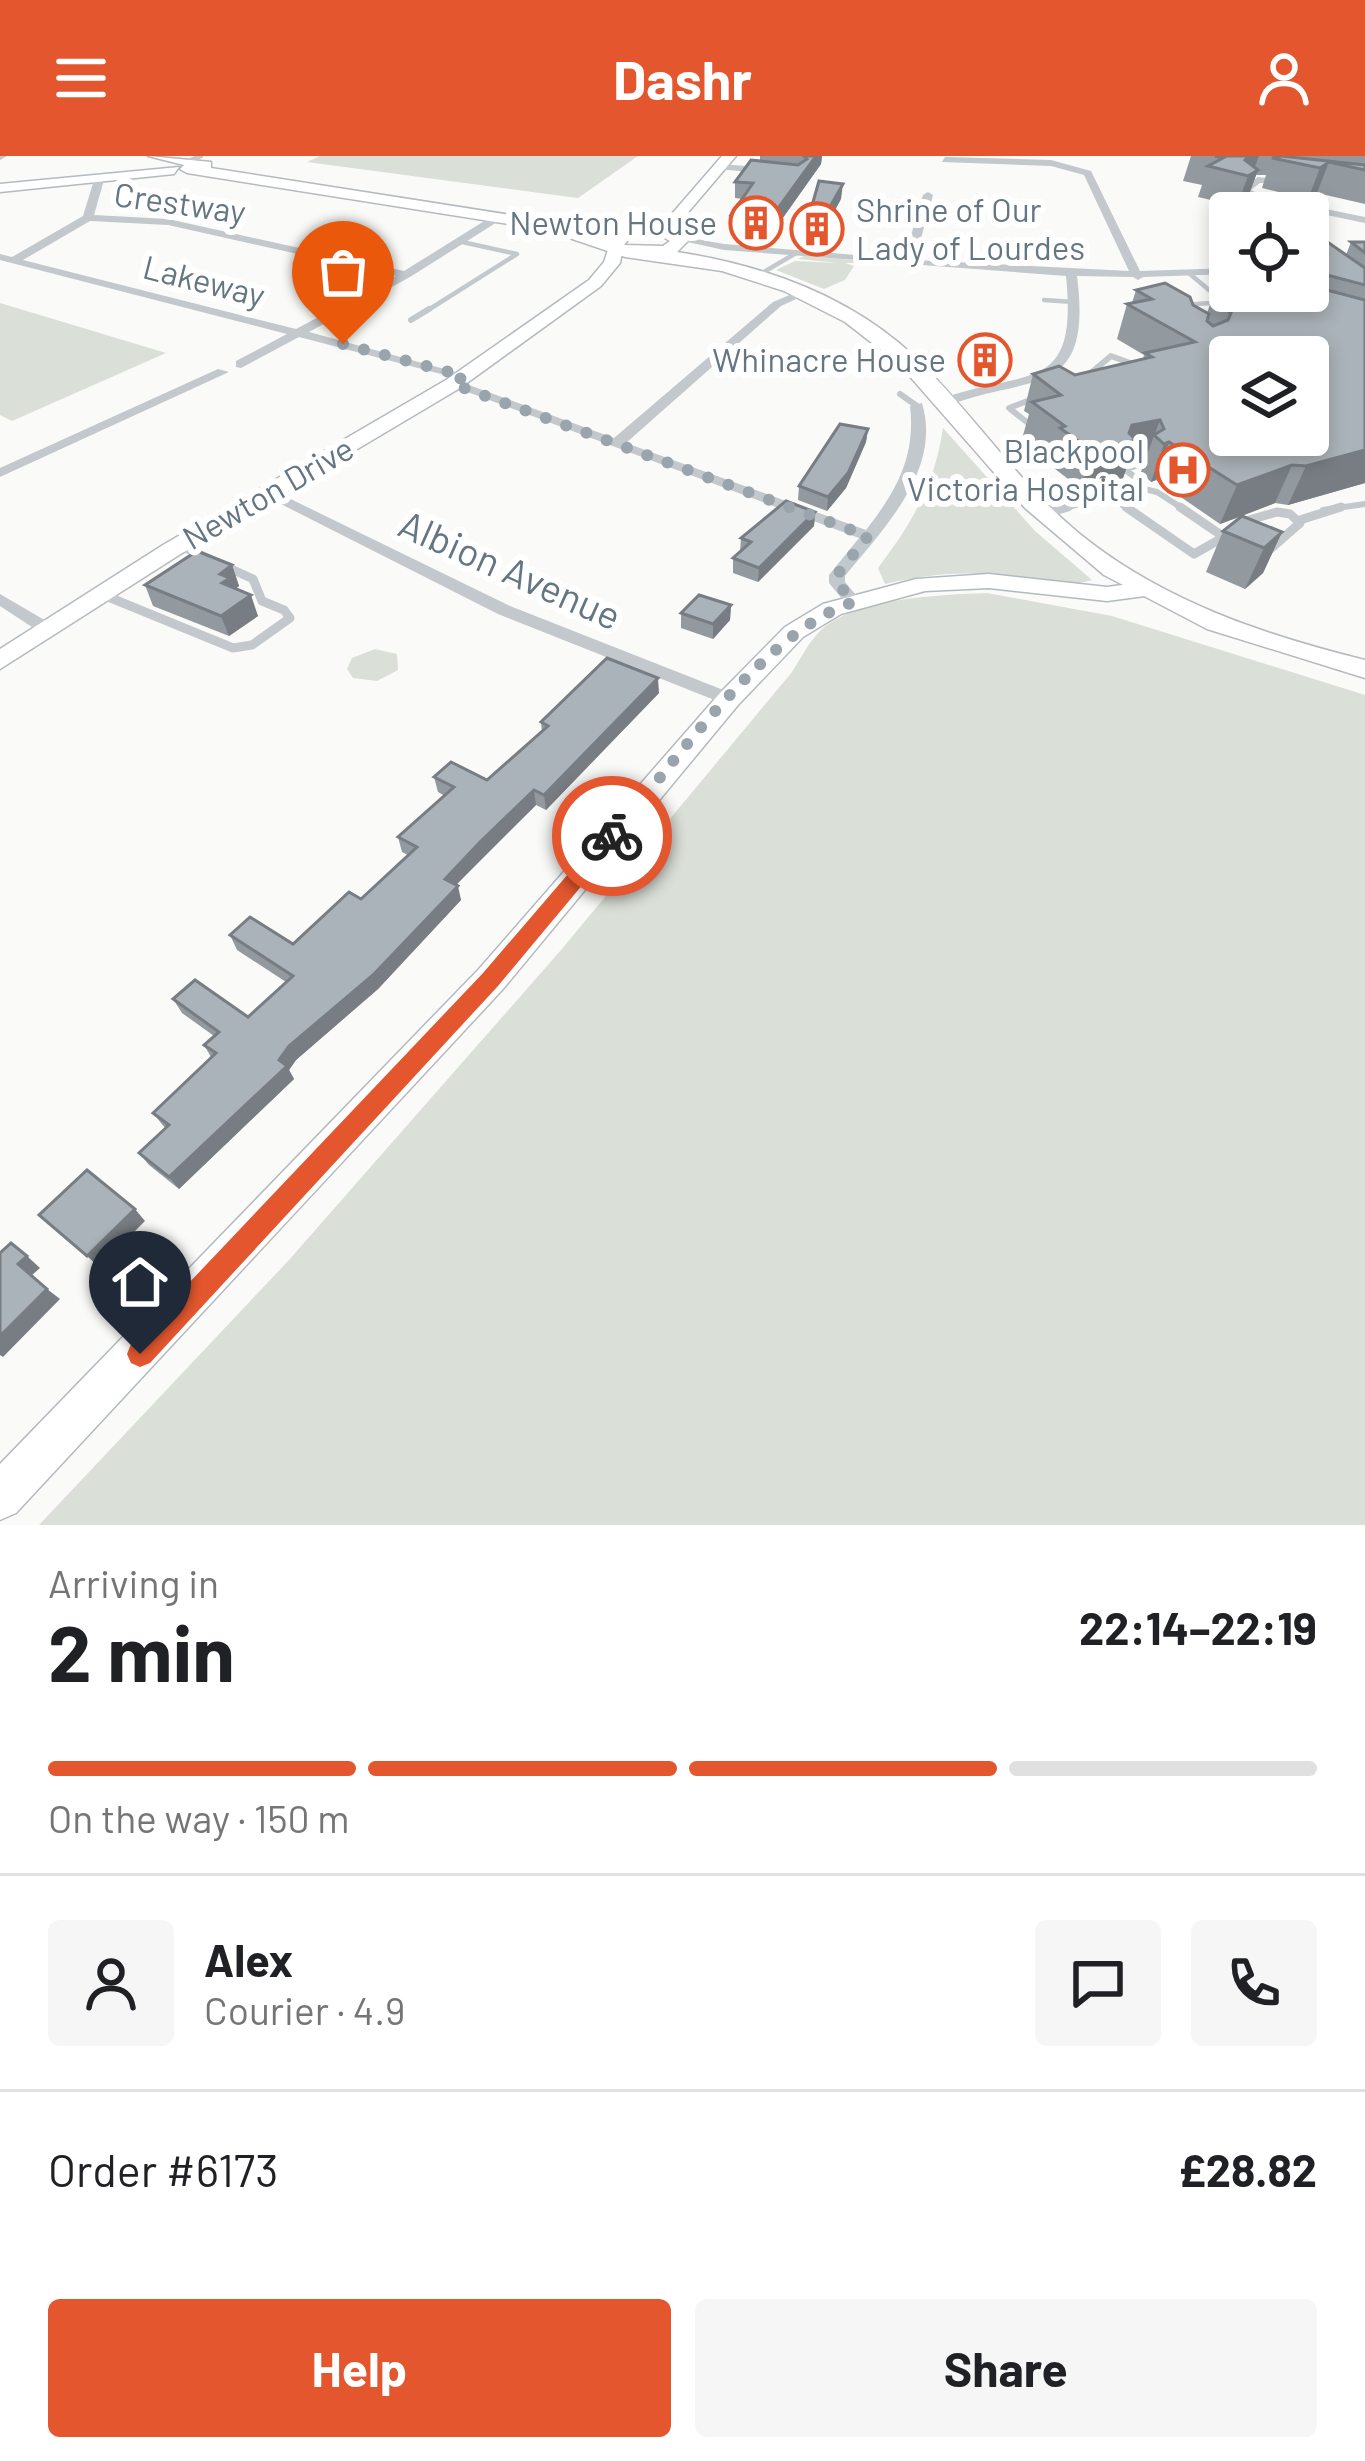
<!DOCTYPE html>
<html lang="en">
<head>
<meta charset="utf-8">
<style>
	body { margin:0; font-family:Barlow,sans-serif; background:#f6f6f6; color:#202124; height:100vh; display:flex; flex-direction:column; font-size:45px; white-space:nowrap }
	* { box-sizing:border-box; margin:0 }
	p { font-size:39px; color:#757577 }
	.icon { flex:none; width:66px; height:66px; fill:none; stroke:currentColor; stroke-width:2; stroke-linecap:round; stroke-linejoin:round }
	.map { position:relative; height:1369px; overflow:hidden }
	.drawer { display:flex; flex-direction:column; background:#fff; flex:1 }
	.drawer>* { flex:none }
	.buttons { position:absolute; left:1209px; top:36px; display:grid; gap:24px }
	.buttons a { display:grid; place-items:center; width:120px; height:120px; border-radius:12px; background:#fff; box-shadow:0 6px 18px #0003; font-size:60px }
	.pin { position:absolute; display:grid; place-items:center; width:102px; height:102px; color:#fff; margin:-123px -51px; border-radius:50% 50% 50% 0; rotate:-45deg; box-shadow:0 0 12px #0007 }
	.pin .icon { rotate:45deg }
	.courier { position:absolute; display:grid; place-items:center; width:120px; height:120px; margin:-60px; border:9px solid #e4572e; border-radius:50%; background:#fff; color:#222; box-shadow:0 3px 15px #0007 }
	.head em { font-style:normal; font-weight:700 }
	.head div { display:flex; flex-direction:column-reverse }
	.head { display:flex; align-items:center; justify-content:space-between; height:204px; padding:0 48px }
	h1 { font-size:78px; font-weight:700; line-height:90px }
	.bar { display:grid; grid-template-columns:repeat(4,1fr); gap:18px 12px; align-content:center; height:144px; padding:0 48px }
	.bar i { height:15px; border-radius:9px; background:#e0e0e0 }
	.bar .selected { background:#e4572e }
	.bar p { grid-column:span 4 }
	.line { display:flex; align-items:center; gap:30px; padding:0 48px; border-top:3px solid #e0e0e0 }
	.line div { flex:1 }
	.round { display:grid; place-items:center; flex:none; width:126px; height:126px; border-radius:12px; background:#f6f6f6 }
	.action { display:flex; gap:24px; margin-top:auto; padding:24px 48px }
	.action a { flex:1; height:138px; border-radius:12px; background:#e4572e; color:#fff; font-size:48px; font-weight:700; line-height:138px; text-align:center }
	.action a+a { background:#f6f6f6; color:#202124 }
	header { display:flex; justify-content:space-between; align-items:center; height:156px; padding:0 48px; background:#e4572e; color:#fff; font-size:54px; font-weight:700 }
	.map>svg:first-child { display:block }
	.green { fill:#dadfd7 }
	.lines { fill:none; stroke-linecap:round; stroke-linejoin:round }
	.secondary-casing { stroke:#b3babf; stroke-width:3 }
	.primary-casing { stroke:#b5babe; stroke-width:3 }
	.lane-far2 { stroke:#c3c8cc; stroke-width:4.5 }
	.lane-far1 { stroke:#c3c8cc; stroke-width:6 }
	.lane { stroke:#c3c8cc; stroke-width:9 }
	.street { fill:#c3c8cc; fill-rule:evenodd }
	.secondary { fill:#fff; fill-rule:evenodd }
	.primary { fill:#fff; fill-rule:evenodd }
	.wall { fill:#929a9f }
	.shaded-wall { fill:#777d82 }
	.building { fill:#aab3b9; stroke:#777d82; stroke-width:3; fill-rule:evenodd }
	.route { fill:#e4572e }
	.done { stroke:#99a4ac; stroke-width:12; stroke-dasharray:0 21.6 }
	.labels { text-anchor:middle; stroke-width:12; stroke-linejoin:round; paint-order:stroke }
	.far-street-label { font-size:33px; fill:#657683; stroke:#fff }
	.far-poi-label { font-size:33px; fill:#657683; stroke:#fff; text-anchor:end }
	.street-label { font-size:39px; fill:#657683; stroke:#fff }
</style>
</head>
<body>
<header><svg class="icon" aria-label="menu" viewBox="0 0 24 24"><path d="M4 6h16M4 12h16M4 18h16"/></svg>Dashr<svg class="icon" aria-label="person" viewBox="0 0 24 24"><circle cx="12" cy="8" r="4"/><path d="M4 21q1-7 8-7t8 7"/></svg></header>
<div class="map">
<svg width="1365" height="1369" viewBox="0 0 1365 1369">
	<rect width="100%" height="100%" fill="#fafaf8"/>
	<g class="green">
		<path d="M 320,0 L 638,0 L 578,42 L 307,6 Z"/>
		<path d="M 804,100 L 890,107 L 845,107 L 854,110 L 845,124 L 824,133 L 776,114 L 795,105 L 839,107 L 798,103 Z"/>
		<path d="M 0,147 L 166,197 L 12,265 L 0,259 Z"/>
		<path d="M 943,272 L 1035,375 L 1092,424 C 1058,435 1014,419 979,418 C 947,416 916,421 885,428 L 878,412 C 912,367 935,328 943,272 Z"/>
		<path d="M 987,437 L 1112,460 L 1365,539 L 1365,1369 L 39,1369 L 289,1104 L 561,794 L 792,516 C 800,504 808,487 819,476 C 855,441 940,439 987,437 Z"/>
		<path d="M 375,493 L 397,498 L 398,514 L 377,525 L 353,522 L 347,513 L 352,502 Z"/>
	</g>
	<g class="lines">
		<g class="secondary-casing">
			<g id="secondary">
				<path d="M 722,0 L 736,0 L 679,67 L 681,83 L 671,83 L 664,67 Z"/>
				<path d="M 179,11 L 174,18 L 0,36 L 0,28 Z"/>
				<path d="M 610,88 L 623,91 L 620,107 L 601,130 L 460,232 L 179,399 L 0,513 L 0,493 L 163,389 L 446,224 L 589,124 L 604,106 Z"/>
				<path d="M 989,418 L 1107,431 L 1145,426 L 1157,433 L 1145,440 L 1107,445 L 989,432 L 925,435 L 841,458 L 803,481 L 738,549 L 503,833 L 16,1357 L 0,1364 L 0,1308 L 479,813 L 720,537 L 785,471 L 823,448 L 916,423 Z"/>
			</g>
		</g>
		<g class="primary-casing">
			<path id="primary" d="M 148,0 L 211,6 L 211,12 L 549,65 L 608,84 L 611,76 C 638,67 667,62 688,85 L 677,96 C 763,109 850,140 915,201 C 976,260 1022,334 1090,386 C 1171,448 1268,480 1365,504 L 1365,522 L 1207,473 L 1104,419 L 1025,352 L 899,208 L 845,166 L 784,135 L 722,115 L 625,101 L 546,74 L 187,17 L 180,13 L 184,9 ZM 658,78 L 670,85 L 663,90 L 624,89 L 631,80 Z"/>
		</g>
		<g class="lane-far2">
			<path d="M 191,4 L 201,0"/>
			<path d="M 1190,118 L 1222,145"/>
			<path d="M 759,119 L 796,97"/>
			<path d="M 1044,144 L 1074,146"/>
			<path d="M 1184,149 L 1224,146"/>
			<path d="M 425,156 L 517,98 L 462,86"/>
		</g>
		<g class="lane-far1">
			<path d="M 411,164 L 429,153"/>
			<path d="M 904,203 L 939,197"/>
			<path d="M 1086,221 L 1111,200 L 1141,211"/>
			<path d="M 900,238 L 917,250"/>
			<path d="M 1033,271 L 1009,252 L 1038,241"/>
			<path d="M 1140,332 L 1157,336 L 1185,354"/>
			<path d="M 1109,340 L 1130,354"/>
			<path d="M 1057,354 L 1140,332 L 1144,328 L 1124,313 L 1144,308"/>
			<path d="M 1323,354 L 1365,348"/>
		</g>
		<g class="lane">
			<path d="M 1126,351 L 1194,398 L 1224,381 L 1180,351"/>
			<path d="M 1277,356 L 1290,358 L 1300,367 L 1268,395 L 1224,381 L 1249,364 Z"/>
			<path d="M 1044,358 L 1068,351"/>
			<path d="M 1300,364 L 1341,351"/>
			<path d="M 101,438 L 233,492 L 252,489 L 290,462 L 284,454 L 262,445 L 253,423 L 179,389"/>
		</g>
		<g class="street">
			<path d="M 0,0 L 7,0 L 0,4 Z"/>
			<path d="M 945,1 L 1051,4 L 1091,15 L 1140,115 L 1230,112 L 1230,118 L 1143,121 L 1138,124 L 1133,121 L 1077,120 C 1093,246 1030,217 944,251 L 937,247 L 943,242 C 1029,212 1078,239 1066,120 L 724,94 L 674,83 L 679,80 L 724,88 L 904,103 L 923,39 L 928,36 L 933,39 L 915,104 L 1129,115 L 1084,19 L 1051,10 L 942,6 Z"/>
			<path d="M 721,8 L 769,12 L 774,15 L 769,18 L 718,13 Z"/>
			<path d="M 99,21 L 104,24 L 94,59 L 168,63 L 404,115 L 494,59 L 502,59 L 502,63 L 410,121 L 309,176 L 470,220 L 464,224 L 299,181 L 241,212 L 236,211 L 236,205 L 287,178 L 0,104 L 0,98 L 12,101 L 83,60 L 94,24 ZM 90,65 L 168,69 L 396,120 L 296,173 L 23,104 Z"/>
			<path d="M 1258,21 L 1298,25 L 1293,28 L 1260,27 L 1251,34 L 1262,40 L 1365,61 L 1365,67 L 1259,45 L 1241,37 L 1241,33 Z"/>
			<path d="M 799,135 L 809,137 L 781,150 L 626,287 L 866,374 C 896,336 916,300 910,250 L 922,247 C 942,314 884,372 845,420 L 845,426 L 862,446 L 860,450 L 848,450 L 829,427 L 829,419 L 859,382 L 446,228 L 458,225 L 614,282 L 773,146 Z"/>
			<path d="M 218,213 L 229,216 L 0,321 L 0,312 Z"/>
			<path d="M 268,332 L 510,450 L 736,539 L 738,543 L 729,549 L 722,547 L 498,458 L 263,339 L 261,336 Z"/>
			<path d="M 0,438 L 53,469 L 53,477 L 41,477 L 0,450 Z"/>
		</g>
		<use href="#secondary" class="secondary"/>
		<use href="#primary" class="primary"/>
	</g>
	<g class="wall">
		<path d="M 760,0 L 822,0 L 821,8 L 770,80 L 731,76 L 731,59 L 742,43 L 735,42 L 735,26 L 760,5 Z"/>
		<path d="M 1191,0 L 1365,0 L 1365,48 L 1317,37 L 1308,43 L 1262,32 L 1266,19 L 1256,19 L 1247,44 L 1237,50 L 1198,41 L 1202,29 L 1183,25 Z"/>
		<path d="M 841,43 L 815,91 L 804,90 L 805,74 Z"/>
		<path d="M 1308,86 L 1346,99 L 1351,86 L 1365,86 L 1365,327 L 1288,349 L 1275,347 L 1242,360 L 1282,376 L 1263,417 L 1245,433 L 1206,416 L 1223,375 L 1242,360 L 1220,368 L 1156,324 L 1151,326 L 1141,316 L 1146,301 L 1129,305 L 1123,322 L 1081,333 L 1050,309 L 1051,305 L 1022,283 L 1029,258 L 1024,255 L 1033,218 L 1075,219 L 1143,203 L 1144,199 L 1117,183 L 1127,148 L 1132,147 L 1136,134 L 1193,149 L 1207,157 L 1212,143 L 1235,137 L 1232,135 L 1308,135 Z"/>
		<path d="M 868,273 L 866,286 L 846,332 L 827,355 L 798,344 L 799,330 Z"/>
		<path d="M 815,356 L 814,370 L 758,426 L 733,417 L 733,402 L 740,396 L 741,382 Z"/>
		<path d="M 232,409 L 239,430 L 235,433 L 258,460 L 229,480 L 153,450 L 145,429 Z"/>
		<path d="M 731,449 L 730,464 L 713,483 L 681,472 L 681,457 Z"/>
		<path d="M 659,537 L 546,654 L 536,649 L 483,701 L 456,729 L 461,744 L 378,833 L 296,904 L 289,914 L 294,923 L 179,1033 L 149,1009 L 139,997 L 165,972 L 153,957 L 211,901 L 204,889 L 214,880 L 182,857 L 173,843 L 248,861 L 286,826 L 237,794 L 230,779 L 293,788 L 361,743 L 408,699 L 402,696 L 398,681 L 445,640 L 438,636 L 434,621 L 487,624 L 542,576 L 541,566 Z"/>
	</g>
	<g class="shaded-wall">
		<path d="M 816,0 L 822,0 L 821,8 L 770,80 L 771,62 Z"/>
		<path d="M 1249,0 L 1259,0 L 1253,16 L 1258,14 L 1247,44 L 1237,50 L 1248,20 L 1245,4 Z"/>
		<path d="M 1329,6 L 1317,37 L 1308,43 L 1320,12 Z"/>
		<path d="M 843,28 L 841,43 L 815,91 L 816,75 Z"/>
		<path d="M 1160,264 L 1146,301 L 1129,305 L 1123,322 L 1081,333 L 1092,295 L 1132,269 Z"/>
		<path d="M 868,273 L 866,286 L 846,332 L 827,355 L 828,341 Z"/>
		<path d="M 1169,286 L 1156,324 L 1151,326 L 1164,288 Z"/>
		<path d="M 1365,294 L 1365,327 L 1288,349 L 1306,310 Z"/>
		<path d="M 1292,309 L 1275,347 L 1220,368 L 1237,329 Z"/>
		<path d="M 815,356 L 814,370 L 758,426 L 759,412 Z"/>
		<path d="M 1282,376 L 1263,417 L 1245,433 L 1264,392 Z"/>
		<path d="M 232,409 L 239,430 L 234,434 L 229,447 L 220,418 Z"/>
		<path d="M 251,439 L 258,460 L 229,480 L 221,460 Z"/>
		<path d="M 731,449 L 730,464 L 713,483 L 713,468 Z"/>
		<path d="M 658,522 L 659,537 L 546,654 L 544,639 Z"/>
		<path d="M 534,634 L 536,649 L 448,737 L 445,723 Z"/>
		<path d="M 458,730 L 461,744 L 378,833 L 296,904 L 289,914 L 294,923 L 179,1033 L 169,1021 L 279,904 L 289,890 Z"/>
		<path d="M 135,1053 L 145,1065 L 99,1111 L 87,1100 Z"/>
		<path d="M 27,1100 L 40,1112 L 31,1120 L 18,1108 Z"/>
		<path d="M 47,1133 L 60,1143 L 3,1201 L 0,1199 L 0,1180 Z"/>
	</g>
	<g class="building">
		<path d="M 804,0 L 816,0 L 771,62 L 731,59 L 753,27 L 735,26 L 751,4 L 798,9 L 807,3 Z"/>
		<path d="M 1215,0 L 1249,0 L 1245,4 L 1258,14 L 1248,20 L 1208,10 L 1223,2 Z"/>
		<path d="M 1281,0 L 1365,9 L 1365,14 L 1329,6 L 1320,12 L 1272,2 Z"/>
		<path d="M 819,25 L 843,28 L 816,75 L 805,74 Z"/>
		<path d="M 1326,85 L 1365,112 L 1365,129 L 1308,114 L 1308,86 Z"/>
		<path d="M 1351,86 L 1365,86 L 1365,97 Z"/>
		<path d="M 1165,127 L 1190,141 L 1193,149 L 1209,158 L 1207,165 L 1213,170 L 1228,164 L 1231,157 L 1212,143 L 1245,135 L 1308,135 L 1308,129 L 1365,144 L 1365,294 L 1306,310 L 1292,309 L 1237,329 L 1169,286 L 1164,288 L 1154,279 L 1164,273 L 1160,264 L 1132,269 L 1129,277 L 1136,284 L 1092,295 L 1060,272 L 1065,270 L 1032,246 L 1061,239 L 1033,218 L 1059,210 L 1075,219 L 1152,201 L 1145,197 L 1195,186 L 1127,148 L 1152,143 L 1136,134 ZM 1230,201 L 1308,201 L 1308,279 L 1230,279 Z"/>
		<path d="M 840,268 L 868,273 L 848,317 L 828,341 L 799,330 Z"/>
		<path d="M 786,345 L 815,356 L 759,412 L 733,402 L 751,386 L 741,382 Z"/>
		<path d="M 1242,360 L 1282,376 L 1264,392 L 1223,375 Z"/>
		<path d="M 197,395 L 232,409 L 220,418 L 230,422 L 222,427 L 251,439 L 221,460 L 145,429 Z"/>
		<path d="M 699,439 L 731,449 L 713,468 L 681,457 Z"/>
		<path d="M 607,502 L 658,522 L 544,639 L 534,634 L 480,686 L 445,723 L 458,730 L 373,819 L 289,890 L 279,904 L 287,910 L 169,1021 L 139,997 L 169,969 L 153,957 L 216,897 L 204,889 L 219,876 L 173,843 L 195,824 L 248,861 L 293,820 L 230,779 L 250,761 L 293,788 L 349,736 L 361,743 L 417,691 L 398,681 L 454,631 L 434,621 L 451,606 L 487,624 L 548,570 L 541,566 Z"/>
		<path d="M 87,1014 L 135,1053 L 87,1100 L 39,1059 Z"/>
		<path d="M 11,1087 L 27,1100 L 18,1108 L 47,1133 L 0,1180 L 0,1097 Z"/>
	</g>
	<path class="route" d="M 612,673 L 619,675 L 619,685 L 498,830 L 150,1207 L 140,1211 L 131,1207 L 127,1198 L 131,1188 L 483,817 L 605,675 Z"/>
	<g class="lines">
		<path class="done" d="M 343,188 L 464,220 L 453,228 L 868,380 L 837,419 L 837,427 L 854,446 C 764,475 674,608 612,680"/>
	</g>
	<defs>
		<g id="building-ring" transform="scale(2.7)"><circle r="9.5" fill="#fff" stroke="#e4572e" stroke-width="1.5"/><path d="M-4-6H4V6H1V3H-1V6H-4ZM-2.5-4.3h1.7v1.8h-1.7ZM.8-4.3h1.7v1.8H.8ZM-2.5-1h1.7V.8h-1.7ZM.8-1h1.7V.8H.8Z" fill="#e4572e"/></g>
		<g id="hospital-ring" transform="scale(2.7)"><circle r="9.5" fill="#fff" stroke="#e4572e" stroke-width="1.5"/><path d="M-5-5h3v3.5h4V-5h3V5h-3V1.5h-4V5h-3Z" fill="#e4572e"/></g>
	</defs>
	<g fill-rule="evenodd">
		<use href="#building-ring" x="756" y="67"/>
		<use href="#building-ring" x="817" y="73"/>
		<use href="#building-ring" x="985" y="204"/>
		<use href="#hospital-ring" x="1183" y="314"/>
	</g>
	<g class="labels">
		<g class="far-street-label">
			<text transform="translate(180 47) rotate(8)" y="12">Crestway</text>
			<text transform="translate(204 125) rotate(14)" y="12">Lakeway</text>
			<text transform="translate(268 337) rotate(-30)" y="12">Newton Drive</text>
		</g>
		<g class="far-poi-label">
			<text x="856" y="66" text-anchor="start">Shrine of Our<tspan x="856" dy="38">Lady of Lourdes</tspan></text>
			<text x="717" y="79">Newton House</text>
			<text x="946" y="216">Whinacre House</text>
			<text x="1144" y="307">Blackpool<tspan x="1144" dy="38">Victoria Hospital</tspan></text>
		</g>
		<g class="street-label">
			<text transform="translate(510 414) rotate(24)" y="14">Albion Avenue</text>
		</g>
	</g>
</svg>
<div class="buttons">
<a><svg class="icon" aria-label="locate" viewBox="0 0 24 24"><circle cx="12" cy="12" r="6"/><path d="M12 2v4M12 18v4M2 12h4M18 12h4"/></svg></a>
<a><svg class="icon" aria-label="layers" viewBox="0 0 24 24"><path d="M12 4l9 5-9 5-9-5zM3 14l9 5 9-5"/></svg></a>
</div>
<div class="pin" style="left:343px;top:188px;background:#ea580c"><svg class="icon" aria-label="bag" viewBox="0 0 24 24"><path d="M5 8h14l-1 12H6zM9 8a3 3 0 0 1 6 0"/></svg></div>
<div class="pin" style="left:140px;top:1198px;background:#1f2937"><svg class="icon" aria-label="home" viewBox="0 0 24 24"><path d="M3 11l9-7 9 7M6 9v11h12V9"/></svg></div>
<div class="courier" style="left:612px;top:680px"><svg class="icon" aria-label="bike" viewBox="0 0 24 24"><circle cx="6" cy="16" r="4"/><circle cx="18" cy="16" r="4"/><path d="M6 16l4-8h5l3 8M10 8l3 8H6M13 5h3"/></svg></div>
</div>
<section class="drawer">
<div class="head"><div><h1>2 min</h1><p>Arriving in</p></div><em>22:14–22:19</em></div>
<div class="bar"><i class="selected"></i><i class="selected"></i><i class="selected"></i><i></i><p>On the way · 150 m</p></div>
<div class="line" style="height:216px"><a class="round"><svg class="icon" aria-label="person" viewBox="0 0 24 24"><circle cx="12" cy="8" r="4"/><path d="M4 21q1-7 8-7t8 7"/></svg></a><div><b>Alex</b><p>Courier · 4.9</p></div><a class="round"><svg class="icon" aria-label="chat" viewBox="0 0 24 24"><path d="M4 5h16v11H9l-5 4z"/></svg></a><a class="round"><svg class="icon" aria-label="phone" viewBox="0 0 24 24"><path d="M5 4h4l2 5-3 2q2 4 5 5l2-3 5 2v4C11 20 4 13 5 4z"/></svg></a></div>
<div class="line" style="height:156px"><div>Order #6173</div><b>£28.82</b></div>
<div class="action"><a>Help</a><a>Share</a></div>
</section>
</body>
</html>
